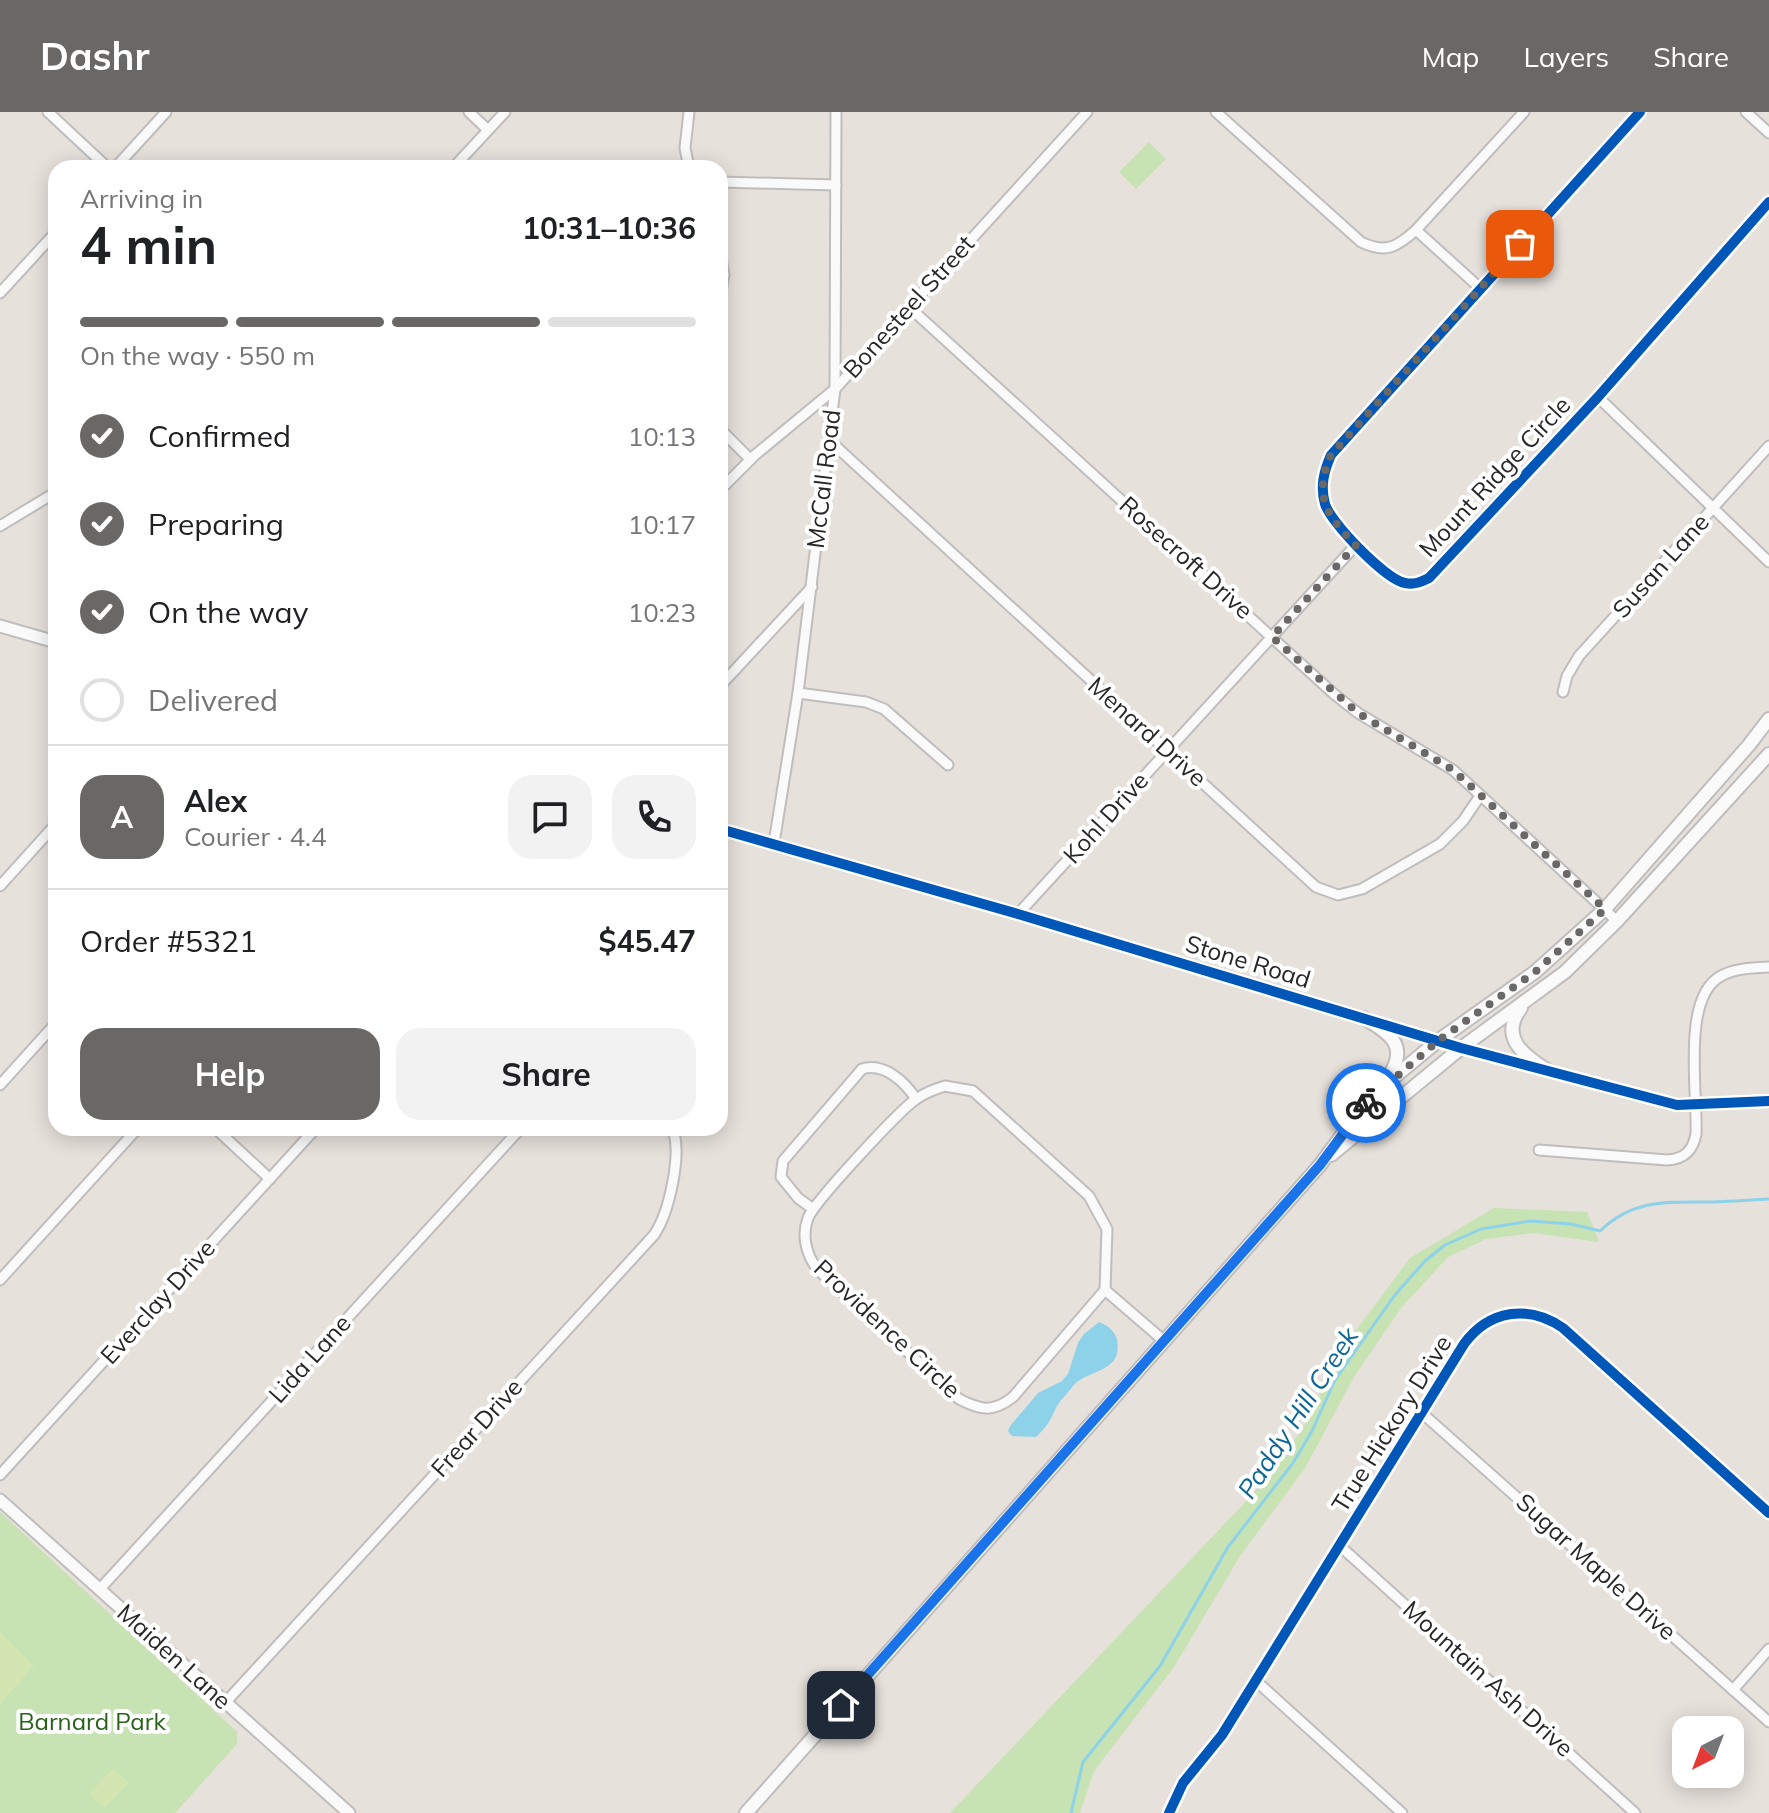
<!DOCTYPE html>
<html lang="en">
<head>
<meta charset="utf-8">
<style>
	body { margin:0; font-family:Mulish,sans-serif; background:#f2f2f2; color:#202124; height:100vh; display:flex; flex-direction:column; font-size:30px; white-space:nowrap }
	* { box-sizing:border-box; margin:0 }
	p { font-size:26px; color:#757577 }
	.icon { flex:none; width:44px; height:44px; fill:none; stroke:currentColor; stroke-width:2; stroke-linecap:round; stroke-linejoin:round }
	.map { position:relative; flex:1; overflow:hidden }
	.panel { position:absolute; left:48px; top:48px; width:680px; height:976px; display:flex; flex-direction:column; background:#fff; border-radius:24px; box-shadow:0 4px 20px #0003 }
	.panel>* { flex:none }
	.needle { width:52px; rotate:222deg }
	.fabs { position:absolute; left:1672px; top:1604px; display:grid; gap:16px }
	.fabs a { display:grid; place-items:center; width:72px; height:72px; border-radius:16px; background:#fff; box-shadow:0 4px 20px #0003; font-size:40px }
	.pin { position:absolute; display:grid; place-items:center; width:68px; height:68px; color:#fff; margin:-34px; border-radius:16px; box-shadow:0 4px 12px #0006 }
	.courier { position:absolute; display:grid; place-items:center; width:80px; height:80px; margin:-40px; border:6px solid #1a73e8; border-radius:50%; background:#fff; color:#222; box-shadow:0 2px 10px #0007 }
	.overview em { font-style:normal; font-weight:700 }
	.overview div { display:flex; flex-direction:column-reverse }
	.overview { display:flex; align-items:center; justify-content:space-between; height:136px; padding:0 32px }
	h1 { font-size:52px; font-weight:700; line-height:60px }
	.bar { display:grid; grid-template-columns:repeat(4,1fr); gap:12px 8px; align-content:center; height:96px; padding:0 32px }
	.bar i { height:10px; border-radius:6px; background:#e0e0e0 }
	.bar .on { background:#6a6866 }
	.bar p { grid-column:span 4 }
	.line { display:flex; align-items:center; gap:20px; padding:0 32px; border-top:2px solid #e0e0e0 }
	.line div { flex:1 }
	.round { display:grid; place-items:center; flex:none; width:84px; height:84px; border-radius:24px; background:#f2f2f2 }
	ol { padding:0 32px; list-style:none }
	li { display:flex; align-items:center; gap:24px; height:88px }
	li p { margin-inline-start:auto }
	li .icon { padding:8px; border-radius:50%; background:#6a6866; color:#fff; stroke-width:4 }
	li:last-child { color:#757577 }
	li i { width:44px; height:44px; border:4px solid #e0e0e0; border-radius:50% }
	.cta { display:flex; gap:16px; margin-top:auto; padding:16px 32px }
	.cta a { flex:1; height:92px; border-radius:24px; background:#6a6866; color:#fff; font-size:32px; font-weight:700; line-height:92px; text-align:center }
	.cta a+a { background:#f2f2f2; color:#202124 }
	header { display:flex; align-items:center; gap:48px; box-sizing:border-box; height:112px; padding:0 40px; background:#6a6866; color:#fff }
	header strong { font-size:38px }
	nav { display:flex; gap:44px; margin-inline-start:auto; font-size:28px }
	.map>svg:first-child { display:block }
	.green { fill:#c7e2b3 }
	.pitch { fill:#d3e6b1 }
	.water { fill:#8ed2e9 }
	.lines { fill:none; stroke-linecap:round; stroke-linejoin:round }
	.stream { stroke:#8ed2e9; stroke-width:3 }
	.minor-casing { stroke:#bfbdbd; stroke-width:13 }
	.tertiary-casing { stroke:#bfbdbd; stroke-width:15 }
	.secondary-casing { stroke:#bfbdbd; stroke-width:16 }
	.minor { stroke:#fbfafa; stroke-width:9 }
	.tertiary { stroke:#fbfafa; stroke-width:11 }
	.secondary { stroke:#fbfafa; stroke-width:12 }
	.cycleway-casing { stroke:#fff; stroke-width:15 }
	.cycleway { stroke:#0057b8; stroke-width:10 }
	.done { stroke:#6a6866; stroke-width:8; stroke-dasharray:0 14.4 }
	.route { stroke:#1a73e8; stroke-width:10 }
	.labels { text-anchor:middle; stroke-width:8; stroke-linejoin:round; paint-order:stroke }
	.street-label { font-size:24px; fill:#272727; stroke:#fff }
	.park-label { font-size:24px; fill:#286218; stroke:#fff }
	.water-label { font-size:26px; font-style:italic; fill:#0c6795; stroke:#fff }
</style>
</head>
<body>
<header>
<strong>Dashr</strong>
<nav><a>Map</a><a>Layers</a><a>Share</a></nav>
</header>
<div class="map">
<svg width="1769" height="1701" viewBox="0 0 1769 1701">
	<rect width="100%" height="100%" fill="#e6e1db"/>
	<g class="green">
		<path d="M 1149,30 L 1166,47 L 1136,77 L 1119,60 Z"/>
		<path d="M 1494,1096 L 1587,1100 L 1599,1130 L 1533,1121 L 1486,1127 L 1448,1145 L 1401,1196 L 1354,1265 L 1305,1356 L 1240,1444 L 1174,1555 L 1094,1659 L 1080,1701 L 950,1701 L 1252,1383 L 1302,1318 L 1339,1241 L 1410,1146 Z"/>
		<path d="M 0,1400 L 237,1620 L 237,1632 L 175,1701 L 0,1701 Z"/>
	</g>
	<g class="pitch">
		<path d="M 0,1520 L 34,1554 L 0,1592 Z"/>
		<path d="M 113,1656 L 129,1671 L 105,1696 L 89,1682 Z"/>
	</g>
	<path class="water" d="M 1099,1210 C 1107,1213 1114,1218 1117,1227 C 1124,1262 1086,1257 1073,1274 C 1069,1280 1061,1287 1057,1294 C 1050,1308 1049,1313 1036,1325 L 1012,1324 L 1008,1319 L 1010,1314 L 1038,1281 L 1062,1269 L 1068,1262 L 1078,1231 L 1084,1222 Z"/>
	<g class="lines">
		<path class="stream" d="M 1071,1701 L 1083,1650 L 1160,1554 L 1228,1435 L 1293,1351 L 1312,1319 L 1335,1268 L 1394,1184 L 1425,1149 L 1445,1133 L 1481,1117 L 1530,1109 L 1571,1112 L 1600,1119 C 1632,1088 1664,1090 1706,1090 C 1727,1090 1748,1088 1769,1087"/>
		<g class="minor-casing">
			<g id="minor">
				<path d="M 48,0 L 108,56"/>
				<path d="M 469,0 L 488,18"/>
				<path d="M 1216,0 L 1361,130 C 1386,142 1397,135 1416,118 L 1524,0"/>
				<path d="M 1640,0 L 1331,343 C 1324,359 1320,374 1325,392 C 1331,411 1385,467 1405,471 C 1414,473 1421,470 1429,466 L 1598,285 L 1769,90"/>
				<path d="M 1746,0 L 1769,21"/>
				<path d="M 115,56 L 166,0"/>
				<path d="M 453,56 L 505,0"/>
				<path d="M 689,56 L 685,36 L 689,0"/>
				<path d="M 720,70 L 836,73"/>
				<path d="M 1416,118 L 1480,176"/>
				<path d="M 720,141 L 724,163 L 720,185"/>
				<path d="M 0,181 L 56,120"/>
				<path d="M 909,195 L 1334,582 L 1358,601 L 1453,658 L 1617,809"/>
				<path d="M 1598,285 L 1769,450"/>
				<path d="M 720,317 L 750,347"/>
				<path d="M 830,329 L 1316,775 L 1338,783 L 1362,777 L 1440,732 L 1463,709 L 1480,684"/>
				<path d="M 720,378 L 755,343 L 835,277 L 1087,0"/>
				<path d="M 0,414 L 56,380"/>
				<path d="M 720,574 L 812,475"/>
				<path d="M 1563,580 L 1567,564 L 1579,544 L 1769,334"/>
				<path d="M 798,581 L 866,590 L 884,597 L 948,653"/>
				<path d="M 774,731 L 798,581 L 835,277 L 836,0"/>
				<path d="M 0,774 L 56,712"/>
				<path d="M 1018,802 L 1356,433"/>
				<path d="M 0,973 L 56,911"/>
				<path d="M 945,974 L 973,979 L 1089,1084 L 1107,1117 L 1105,1178 L 1013,1285 C 993,1301 980,1298 959,1287 L 818,1158 C 807,1144 801,1125 808,1106 C 815,1089 898,1000 916,987 C 925,981 935,977 945,974 Z"/>
				<path d="M 215,1016 L 270,1067"/>
				<path d="M 1539,1038 L 1667,1048 C 1684,1047 1693,1039 1696,1022 C 1698,981 1681,885 1721,864 C 1735,856 1753,856 1769,855"/>
				<path d="M 813,1097 L 798,1086 L 781,1065 L 783,1049 L 862,957 C 884,950 905,970 916,987"/>
				<path d="M 0,1168 L 138,1016"/>
				<path d="M 1105,1178 L 1163,1228"/>
				<path d="M 1422,1301 L 1769,1610"/>
				<path d="M 0,1363 L 316,1016"/>
				<path d="M 1340,1434 L 1635,1701"/>
				<path d="M 99,1478 L 521,1016"/>
				<path d="M 1255,1568 L 1402,1701"/>
				<path d="M 1733,1578 L 1769,1537"/>
				<path d="M 225,1591 L 654,1123 C 669,1101 683,1040 672,1016"/>
				<path d="M 1169,1701 L 1183,1671 L 1222,1623 L 1464,1232 C 1489,1198 1528,1192 1563,1216 L 1769,1401"/>
			</g>
		</g>
		<g class="tertiary-casing">
			<g id="tertiary">
				<path d="M 0,514 L 56,530"/>
				<path d="M 720,717 L 1018,802 L 1461,936 L 1677,993 L 1769,989"/>
				<path d="M 0,1388 L 349,1701"/>
			</g>
		</g>
		<g class="secondary-casing">
			<g id="secondary">
				<path d="M 1521,896 C 1499,925 1523,943 1547,958"/>
				<path d="M 1364,906 C 1390,922 1409,933 1389,964"/>
				<path d="M 1331,1043 L 1461,936 L 1565,860 L 1617,809 L 1769,642"/>
				<path d="M 746,1701 L 1320,1053 L 1370,985 L 1439,928 L 1535,860 L 1605,797 L 1749,633 L 1769,607"/>
			</g>
		</g>
		<use href="#minor" class="minor"/>
		<use href="#tertiary" class="tertiary"/>
		<use href="#secondary" class="secondary"/>
		<g class="cycleway-casing">
			<g id="cycleway">
				<path d="M 1640,0 L 1331,343 C 1324,359 1320,374 1325,392 C 1331,411 1385,467 1405,471 C 1414,473 1421,470 1429,466 L 1598,285 L 1769,90"/>
				<path d="M 720,717 L 1018,802 L 1461,936 L 1677,993 L 1769,989"/>
				<path d="M 1169,1701 L 1183,1671 L 1222,1623 L 1464,1232 C 1489,1198 1528,1192 1563,1216 L 1769,1401"/>
			</g>
		</g>
		<use href="#cycleway" class="cycleway"/>
	</g>
	<g class="lines">
		<path class="done" d="M 1366,991 L 1439,928 L 1535,860 L 1605,797 L 1453,658 L 1358,601 L 1272,525 L 1356,433 C 1326,404 1313,383 1331,343 L 1520,132"/>
		<path class="route" d="M 841,1593 L 1320,1053 L 1366,991"/>
	</g>
	<g class="labels">
		<g class="street-label">
			<text transform="translate(909 195) rotate(-48)" y="8">Bonesteel Street</text>
			<text transform="translate(1495 365) rotate(-47)" y="8">Mount Ridge Circle</text>
			<text transform="translate(824 367) rotate(-83)" y="8">McCall Road</text>
			<text transform="translate(1186 446) rotate(42)" y="8">Rosecroft Drive</text>
			<text transform="translate(1661 454) rotate(-48)" y="8">Susan Lane</text>
			<text transform="translate(1147 620) rotate(42)" y="8">Menard Drive</text>
			<text transform="translate(1106 706) rotate(-48)" y="8">Kohl Drive</text>
			<text transform="translate(1248 850) rotate(17)" y="8">Stone Road</text>
			<text transform="translate(158 1190) rotate(-48)" y="8">Everclay Drive</text>
			<text transform="translate(887 1217) rotate(43)" y="8">Providence Circle</text>
			<text transform="translate(310 1247) rotate(-48)" y="8">Lida Lane</text>
			<text transform="translate(1392 1312) rotate(-58)" y="8">True Hickory Drive</text>
			<text transform="translate(477 1316) rotate(-48)" y="8">Frear Drive</text>
			<text transform="translate(1596 1455) rotate(42)" y="8">Sugar Maple Drive</text>
			<text transform="translate(174 1545) rotate(42)" y="8">Maiden Lane</text>
			<text transform="translate(1488 1567) rotate(42)" y="8">Mountain Ash Drive</text>
		</g>
		<g class="park-label">
			<text x="92" y="1618">Barnard Park</text>
		</g>
		<g class="water-label">
			<text transform="translate(1298 1301) rotate(-57)" y="9">Paddy Hill Creek</text>
		</g>
	</g>
</svg>
<div class="fabs">
<a><svg class="needle" viewBox="-14 -14 28 28"><path d="M0-13l5 13h-10z" fill="#e53935"/><path d="M0 13l5-13h-10z" fill="#757577"/></svg></a>
</div>
<div class="pin" style="left:1520px;top:132px;background:#ea580c"><svg class="icon" aria-label="bag" viewBox="0 0 24 24"><path d="M5 8h14l-1 12H6zM9 8a3 3 0 0 1 6 0"/></svg></div>
<div class="pin" style="left:841px;top:1593px;background:#1f2937"><svg class="icon" aria-label="home" viewBox="0 0 24 24"><path d="M3 11l9-7 9 7M6 9v11h12V9"/></svg></div>
<div class="courier" style="left:1366px;top:991px"><svg class="icon" aria-label="bike" viewBox="0 0 24 24"><circle cx="6" cy="16" r="4"/><circle cx="18" cy="16" r="4"/><path d="M6 16l4-8h5l3 8M10 8l3 8H6M13 5h3"/></svg></div>
<section class="panel">
<div class="overview"><div><h1>4 min</h1><p>Arriving in</p></div><em>10:31–10:36</em></div>
<div class="bar"><i class="on"></i><i class="on"></i><i class="on"></i><i></i><p>On the way · 550 m</p></div>
<ol>
<li><svg class="icon" aria-label="check" viewBox="0 0 24 24"><path d="M5 12l5 5 9-10"/></svg>Confirmed<p>10:13</p></li>
<li><svg class="icon" aria-label="check" viewBox="0 0 24 24"><path d="M5 12l5 5 9-10"/></svg>Preparing<p>10:17</p></li>
<li><svg class="icon" aria-label="check" viewBox="0 0 24 24"><path d="M5 12l5 5 9-10"/></svg>On the way<p>10:23</p></li>
<li><i></i>Delivered</li>
</ol>
<div class="line" style="height:144px"><b class="round" style="background:#6a6866;color:#fff">A</b><div><b>Alex</b><p>Courier · 4.4</p></div><a class="round"><svg class="icon" aria-label="chat" viewBox="0 0 24 24"><path d="M4 5h16v11H9l-5 4z"/></svg></a><a class="round"><svg class="icon" aria-label="phone" viewBox="0 0 24 24"><path d="M5 4h4l2 5-3 2q2 4 5 5l2-3 5 2v4C11 20 4 13 5 4z"/></svg></a></div>
<div class="line" style="height:104px"><div>Order #5321</div><b>$45.47</b></div>
<div class="cta"><a>Help</a><a>Share</a></div>
</section>
</div>
</body>
</html>
